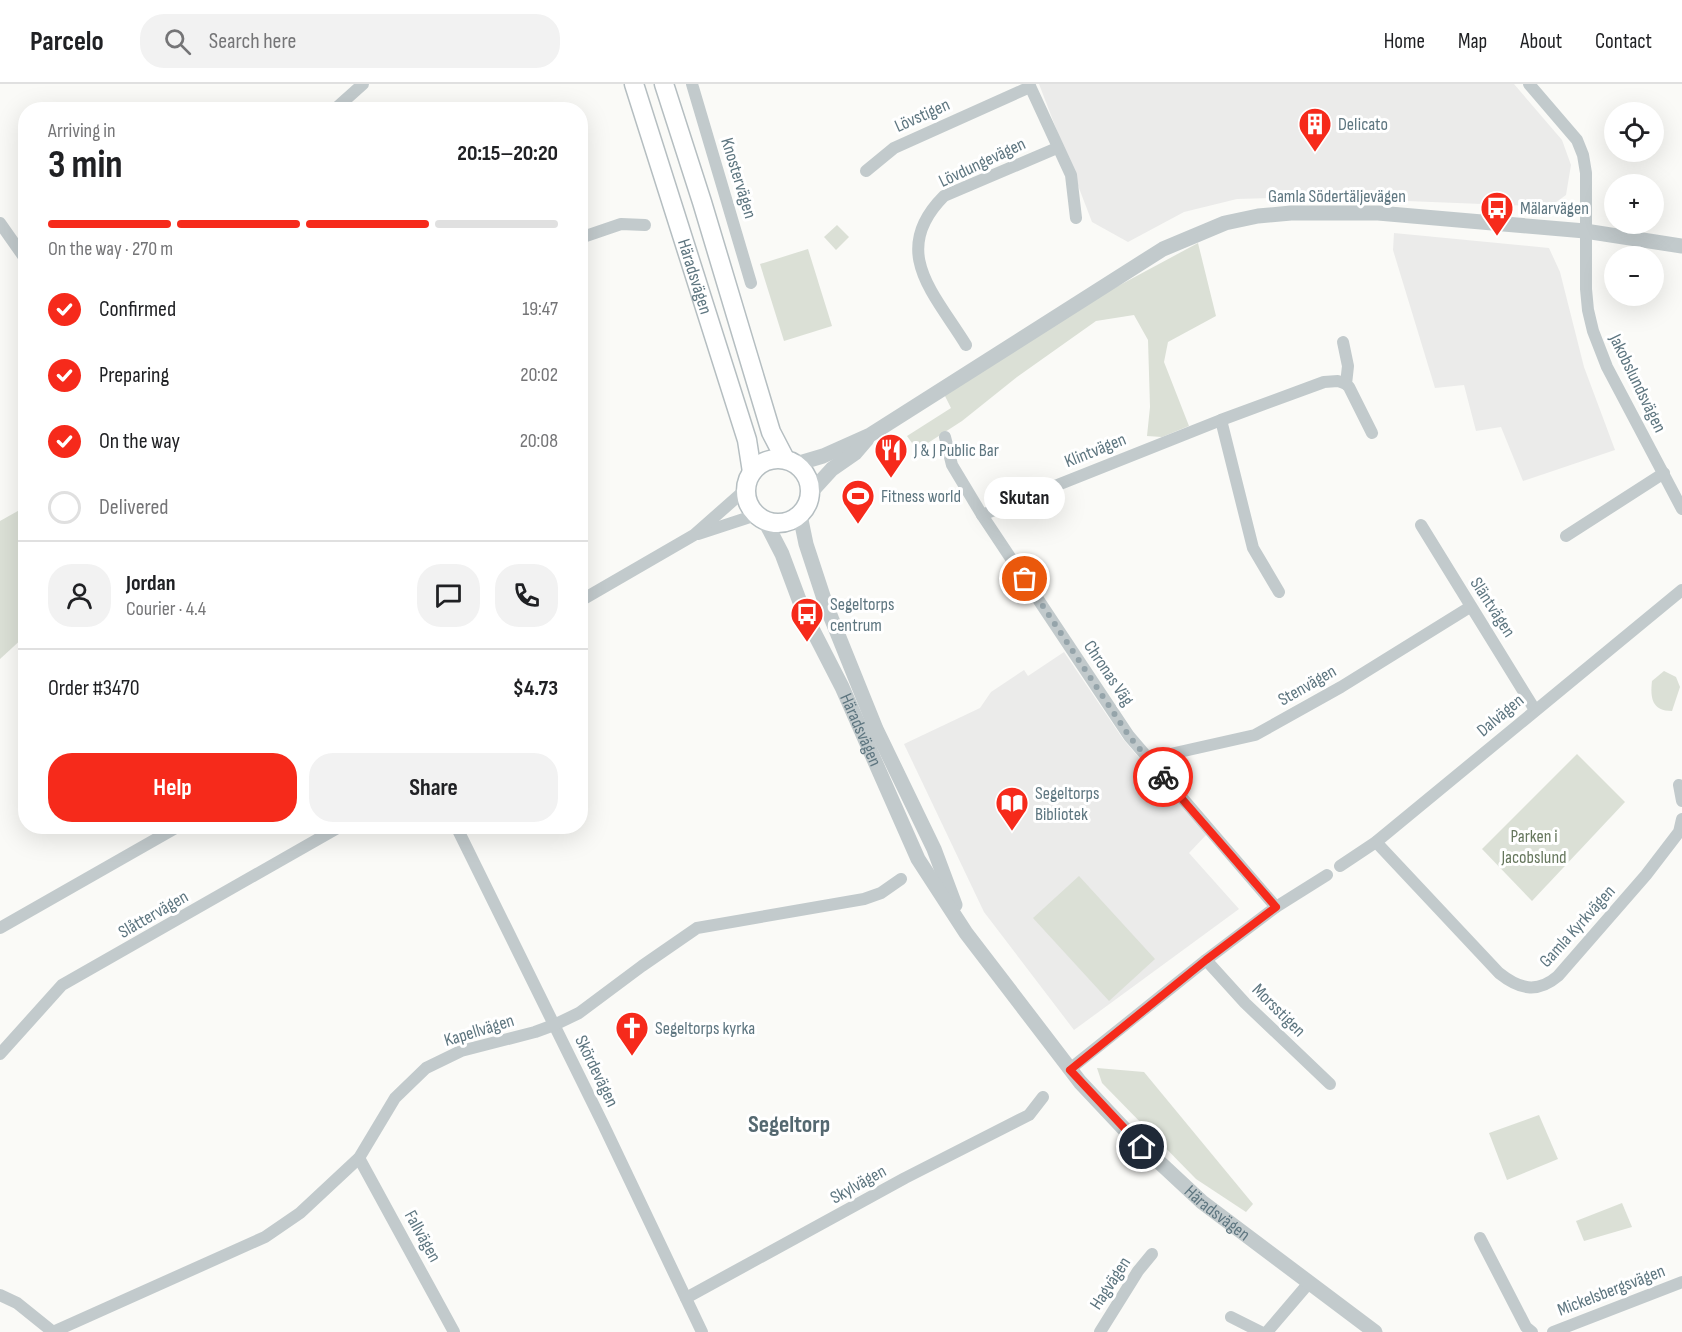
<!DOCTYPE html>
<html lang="en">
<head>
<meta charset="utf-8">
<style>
	body { margin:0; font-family:"Sofia Sans Condensed",sans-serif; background:#f2f2f2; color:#202124; height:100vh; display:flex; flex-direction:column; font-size:22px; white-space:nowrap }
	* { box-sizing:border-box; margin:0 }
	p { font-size:20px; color:#757577 }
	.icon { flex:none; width:33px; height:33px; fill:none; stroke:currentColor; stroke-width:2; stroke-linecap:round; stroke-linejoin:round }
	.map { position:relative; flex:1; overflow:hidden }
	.side { position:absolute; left:18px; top:18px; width:570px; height:732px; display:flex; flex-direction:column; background:#fff; border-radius:24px; box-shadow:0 6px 24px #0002 }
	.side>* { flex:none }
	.buttons { position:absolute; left:1604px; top:18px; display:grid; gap:12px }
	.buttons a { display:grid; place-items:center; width:60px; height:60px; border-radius:50%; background:#fff; box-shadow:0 6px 24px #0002; font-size:30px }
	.pin { position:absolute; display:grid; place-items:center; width:51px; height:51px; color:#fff; margin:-26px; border:3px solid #fff; border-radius:50%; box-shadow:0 2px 6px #0007 }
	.courier { position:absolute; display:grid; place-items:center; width:60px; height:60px; margin:-30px; border:4px solid #f62a1b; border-radius:50%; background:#fff; color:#222; box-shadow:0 2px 8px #0007 }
	.bubble { position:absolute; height:42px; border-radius:21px; background:#fff; box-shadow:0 6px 24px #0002; font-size:20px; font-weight:700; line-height:42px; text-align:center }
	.overview em { font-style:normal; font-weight:700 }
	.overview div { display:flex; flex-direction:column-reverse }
	.overview { display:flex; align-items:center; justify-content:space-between; height:102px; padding:0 30px }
	h1 { font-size:39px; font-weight:700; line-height:45px }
	.bar { display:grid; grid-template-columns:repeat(4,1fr); gap:9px 6px; align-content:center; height:72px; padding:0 30px }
	.bar i { height:8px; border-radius:4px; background:#e0e0e0 }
	.bar .selected { background:#f62a1b }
	.bar p { grid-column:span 4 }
	.line { display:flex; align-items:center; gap:15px; padding:0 30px; border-top:2px solid #e0e0e0 }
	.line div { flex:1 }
	.round { display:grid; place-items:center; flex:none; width:63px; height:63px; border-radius:24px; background:#f2f2f2 }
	ol { padding:0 30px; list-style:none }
	li { display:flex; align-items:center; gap:18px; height:66px }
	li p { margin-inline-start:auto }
	li .icon { padding:6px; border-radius:50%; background:#f62a1b; color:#fff; stroke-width:4 }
	li:last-child { color:#757577 }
	li i { width:33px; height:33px; border:3px solid #e0e0e0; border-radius:50% }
	.primary-button { display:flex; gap:12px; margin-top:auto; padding:12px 30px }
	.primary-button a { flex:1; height:69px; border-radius:24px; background:#f62a1b; color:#fff; font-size:24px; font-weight:700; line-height:69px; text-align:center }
	.primary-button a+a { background:#f2f2f2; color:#202124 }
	header { display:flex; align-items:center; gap:36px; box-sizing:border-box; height:84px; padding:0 30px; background:#fff; border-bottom:2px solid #e0e0e0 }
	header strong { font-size:28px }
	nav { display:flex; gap:33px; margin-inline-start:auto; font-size:21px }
	.search { width:420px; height:54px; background:#f2f2f2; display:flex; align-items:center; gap:15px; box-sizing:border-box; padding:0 21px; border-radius:24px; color:#757577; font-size:22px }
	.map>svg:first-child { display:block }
	.built { fill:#ebebea }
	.green { fill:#dbe0d6 }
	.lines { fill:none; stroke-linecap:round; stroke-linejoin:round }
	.secondary-casing { stroke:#b5bec1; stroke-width:21 }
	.minor { stroke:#c2cacc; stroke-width:12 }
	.tertiary { stroke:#c2cacc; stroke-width:15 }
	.secondary { stroke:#fff; stroke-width:18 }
	.done { stroke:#95a4aa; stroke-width:6; stroke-dasharray:0 10.8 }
	.route { stroke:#f62a1b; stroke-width:8 }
	.labels { text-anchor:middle; stroke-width:6; stroke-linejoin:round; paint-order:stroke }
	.street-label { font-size:18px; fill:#5e7680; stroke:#fff }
	.poi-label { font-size:18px; fill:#5e7680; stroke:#fff; text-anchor:start }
	.park-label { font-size:18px; fill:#66775d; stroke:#fff }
	.district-label { font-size:24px; font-weight:bold; fill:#546870; stroke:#fff }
</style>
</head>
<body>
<header>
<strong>Parcelo</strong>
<div class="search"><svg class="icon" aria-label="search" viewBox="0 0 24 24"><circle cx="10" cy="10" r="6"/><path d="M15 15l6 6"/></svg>Search here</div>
<nav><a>Home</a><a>Map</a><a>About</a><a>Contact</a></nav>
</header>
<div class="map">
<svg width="1682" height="1248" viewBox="0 0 1682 1248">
	<rect width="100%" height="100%" fill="#fafaf7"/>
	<g class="built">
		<path d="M 1039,0 L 1514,0 L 1562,56 L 1571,81 L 1566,111 L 1555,119 L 1532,122 L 1306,113 L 1237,115 L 1184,128 L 1128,158 L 1092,138 Z"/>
		<path d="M 1394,149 L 1549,164 L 1560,188 L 1584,283 L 1615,366 L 1523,397 L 1501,343 L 1476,347 L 1464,301 L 1435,304 L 1393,166 Z"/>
		<path d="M 1064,568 L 1123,655 L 1145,681 L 1208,749 L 1189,769 L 1239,825 L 1074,946 L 984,828 L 904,660 L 980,624 L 991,608 L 1024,586 L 1028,592 Z"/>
	</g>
	<g class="green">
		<path d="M 837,141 L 849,153 L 836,166 L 824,153 Z"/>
		<path d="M 1198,159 L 1216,232 L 1168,258 L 1164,278 L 1189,342 L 1162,353 L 1147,352 L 1150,323 L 1148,256 L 1134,231 L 1096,237 L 1017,293 L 962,337 L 917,366 L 907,352 L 951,324 L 944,310 L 1092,216 Z"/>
		<path d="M 808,165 L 832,242 L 784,257 L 760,180 Z"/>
		<path d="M 25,423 L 25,552 L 0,575 L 0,437 Z"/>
		<path d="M 1664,587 L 1676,593 L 1680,603 L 1672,627 C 1652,627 1650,614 1652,597 Z"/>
		<path d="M 1577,670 L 1625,718 L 1532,817 L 1482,765 Z"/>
		<path d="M 1079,792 L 1155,875 L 1109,917 L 1033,834 Z"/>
		<path d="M 1097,984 L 1144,988 L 1253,1120 L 1246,1128 L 1196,1095 L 1102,999 Z"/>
		<path d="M 1539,1031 L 1558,1075 L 1507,1096 L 1489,1049 Z"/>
		<path d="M 1622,1119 L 1632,1143 L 1584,1157 L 1576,1137 Z"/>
	</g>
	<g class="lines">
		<g class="secondary-casing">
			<g id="secondary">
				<path id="s2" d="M 634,0 L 747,356 L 752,388"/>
				<path d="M 664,0 L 702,118 L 771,348 L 785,375"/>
				<circle cx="778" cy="407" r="32"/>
			</g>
		</g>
		<g class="minor">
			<path d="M 692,0 L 751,199"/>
			<path d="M 1029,0 L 1071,91 L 1076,134"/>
			<path d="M 1529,0 L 1577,56 L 1583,71 L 1586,89 L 1586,205 L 1588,226 L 1593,247 L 1607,283 L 1682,425"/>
			<path d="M 334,26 L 363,0"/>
			<path d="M 866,87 L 894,64 L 1030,3"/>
			<path d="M 0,139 L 26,176"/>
			<path d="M 580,154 L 621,140 L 645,141"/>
			<path d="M 1343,258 L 1348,282 L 1346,300 L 1349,303 L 1372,349"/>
			<path d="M 966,261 C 934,209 889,167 944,112 L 1057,64"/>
			<path d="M 1221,336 L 1253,464 L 1279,508"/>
			<path d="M 945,353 L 952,381 L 982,431 L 1129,652 L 1276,823 L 1206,876 L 1070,985"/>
			<path d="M 982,431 L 1221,336 L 1324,298 L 1338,297 L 1346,300"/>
			<path d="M 1421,441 C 1459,503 1497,564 1535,626"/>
			<path d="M 698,450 L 756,431"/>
			<path d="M 1566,452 L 1664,389"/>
			<path d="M 580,517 L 694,451 L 745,406"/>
			<path d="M 1148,675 L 1255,651 L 1341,603 L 1470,523"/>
			<path d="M 1679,701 L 1682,717"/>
			<path d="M 456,742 L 603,1040 L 702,1248"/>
			<path d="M 1376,758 L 1499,889 C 1519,905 1537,910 1558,892 L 1646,791 L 1679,748 L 1682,735"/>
			<path d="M 1340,782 L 1376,758 L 1682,506"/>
			<path d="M 1276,823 L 1327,791"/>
			<path d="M 0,844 L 179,742"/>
			<path d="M 1206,876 L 1245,919 L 1330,1000"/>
			<path d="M 0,970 L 62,901 L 341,742"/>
			<path d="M 359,1074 L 454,1248"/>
			<path d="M 1480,1154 L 1526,1243 L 1532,1248"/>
			<path d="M 0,1211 L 17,1219 L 53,1248"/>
			<path d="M 686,1214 L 905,1094 L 1029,1031 L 1043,1013"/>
			<path d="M 1231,1233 L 1261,1248"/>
			<path d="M 53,1248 L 265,1153 L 300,1129 L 359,1074 L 395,1014 L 426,984 L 461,967 L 535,948 L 554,941 L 579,929 L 642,882 L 697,844 L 864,815 L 881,809 L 901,795"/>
			<path d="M 1100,1248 L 1138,1187 L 1152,1170"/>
			<path d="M 1267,1248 L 1308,1200"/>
			<path d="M 1553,1248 L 1682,1198"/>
		</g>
		<g class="tertiary">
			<path d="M 796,380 L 823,372 L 870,351 L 1163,165 L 1225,139 L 1258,132 L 1291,129 L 1378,129 L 1585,147 L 1682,162"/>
			<path d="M 811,408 L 832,385 L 855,369 L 867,355"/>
			<path d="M 800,431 L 806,460 L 826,521 L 876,645 L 934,765 L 955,821"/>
			<path id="s1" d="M 765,437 L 782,470 L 804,529 L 842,603 L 918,775 L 966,849 L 1080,998 L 1128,1049 L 1202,1118 L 1375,1248"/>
		</g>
		<use href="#secondary" class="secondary"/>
	</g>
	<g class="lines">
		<path class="done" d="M 1025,495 L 1129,652 L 1163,693"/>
		<path class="route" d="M 1142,1063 L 1070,986 L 1206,876 L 1276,823 L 1163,693"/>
	</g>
	<defs>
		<g id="building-pin" transform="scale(1.725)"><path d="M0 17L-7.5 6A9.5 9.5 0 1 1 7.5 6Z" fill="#f62a1b" stroke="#fff"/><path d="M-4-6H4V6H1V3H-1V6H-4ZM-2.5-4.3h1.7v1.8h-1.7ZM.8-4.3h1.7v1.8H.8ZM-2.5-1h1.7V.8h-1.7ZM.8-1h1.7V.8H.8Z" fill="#fff"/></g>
		<g id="bus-pin" transform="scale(1.725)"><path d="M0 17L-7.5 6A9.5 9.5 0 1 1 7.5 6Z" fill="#f62a1b" stroke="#fff"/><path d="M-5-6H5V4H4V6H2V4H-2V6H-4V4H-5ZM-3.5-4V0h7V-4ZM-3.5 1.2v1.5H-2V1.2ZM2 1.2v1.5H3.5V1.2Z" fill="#fff"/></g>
		<g id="restaurant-pin" transform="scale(1.725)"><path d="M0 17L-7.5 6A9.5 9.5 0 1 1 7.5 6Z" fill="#f62a1b" stroke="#fff"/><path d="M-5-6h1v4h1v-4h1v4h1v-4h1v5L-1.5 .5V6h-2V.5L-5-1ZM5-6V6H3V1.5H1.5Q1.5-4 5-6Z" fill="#fff"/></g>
		<g id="stadium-pin" transform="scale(1.725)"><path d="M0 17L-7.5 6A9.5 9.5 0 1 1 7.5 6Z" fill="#f62a1b" stroke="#fff"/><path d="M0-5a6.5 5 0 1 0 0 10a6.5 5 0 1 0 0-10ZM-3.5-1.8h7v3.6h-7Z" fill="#fff"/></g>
		<g id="library-pin" transform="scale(1.725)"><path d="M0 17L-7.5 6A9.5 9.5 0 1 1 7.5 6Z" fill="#f62a1b" stroke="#fff"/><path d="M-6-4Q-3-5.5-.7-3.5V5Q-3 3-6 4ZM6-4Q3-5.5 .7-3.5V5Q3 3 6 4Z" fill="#fff"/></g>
		<g id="church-pin" transform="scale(1.725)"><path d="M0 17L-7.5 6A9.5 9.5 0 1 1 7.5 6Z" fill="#f62a1b" stroke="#fff"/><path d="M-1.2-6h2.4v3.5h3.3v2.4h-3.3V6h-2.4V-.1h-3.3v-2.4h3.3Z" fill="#fff"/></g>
	</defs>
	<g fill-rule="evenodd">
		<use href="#building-pin" x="1315" y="40"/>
		<use href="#bus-pin" x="1497" y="124"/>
		<use href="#restaurant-pin" x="891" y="366"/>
		<use href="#stadium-pin" x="858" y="412"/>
		<use href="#bus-pin" x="807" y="530"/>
		<use href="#library-pin" x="1012" y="719"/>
		<use href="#church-pin" x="632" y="944"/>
	</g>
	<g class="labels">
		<g class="street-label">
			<text transform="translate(922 31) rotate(-24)" y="6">Lövstigen</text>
			<text transform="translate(982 78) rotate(-25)" y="6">Lövdungevägen</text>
			<text transform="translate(739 94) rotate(73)" y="6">Knostervägen</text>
			<text x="1337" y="118">Gamla Södertäljevägen</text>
			<text dy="6" stroke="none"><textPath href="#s2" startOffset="202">Häradsvägen</textPath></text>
			<text transform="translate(1638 299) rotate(64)" y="6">Jakobslundsvägen</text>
			<text transform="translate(1095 366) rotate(-22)" y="6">Klintvägen</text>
			<text transform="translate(1493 523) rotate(57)" y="6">Släntvägen</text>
			<text transform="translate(1109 589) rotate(56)" y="6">Chronas Väg</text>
			<text transform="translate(1307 601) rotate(-30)" y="6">Stenvägen</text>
			<text transform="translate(1500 631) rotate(-40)" y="6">Dalvägen</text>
			<text dy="6" stroke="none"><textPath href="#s1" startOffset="230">Häradsvägen</textPath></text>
			<text transform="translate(153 830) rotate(-30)" y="6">Slåttervägen</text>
			<text transform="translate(1577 842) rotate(-48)" y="6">Gamla Kyrkvägen</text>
			<text transform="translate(1279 926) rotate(45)" y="6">Morsstigen</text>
			<text transform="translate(479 946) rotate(-17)" y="6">Kapellvägen</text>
			<text transform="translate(597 987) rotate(64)" y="6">Skördevägen</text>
			<text transform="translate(858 1100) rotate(-29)" y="6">Skylvägen</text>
			<text dy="6" stroke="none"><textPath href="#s1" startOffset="837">Häradsvägen</textPath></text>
			<text transform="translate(423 1152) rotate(61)" y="6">Fallvägen</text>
			<text transform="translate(1110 1199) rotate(-57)" y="6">Hagvägen</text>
			<text transform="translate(1611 1206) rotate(-21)" y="6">Mickelsbergsvägen</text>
		</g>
		<g class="poi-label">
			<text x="1338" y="46">Delicato</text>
			<text x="1520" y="130">Mälarvägen</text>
			<text x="914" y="372">J &amp; J Public Bar</text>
			<text x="881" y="418">Fitness world</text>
			<text x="830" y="526">Segeltorps<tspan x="830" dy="21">centrum</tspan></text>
			<text x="1035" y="715">Segeltorps<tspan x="1035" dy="21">Bibliotek</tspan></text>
			<text x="655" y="950">Segeltorps kyrka</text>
		</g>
		<g class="park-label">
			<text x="1534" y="758">Parken i<tspan x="1534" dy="21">Jacobslund</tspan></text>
		</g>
		<g class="district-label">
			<text x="789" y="1048">Segeltorp</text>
		</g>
	</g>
</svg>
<div class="buttons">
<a><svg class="icon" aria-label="locate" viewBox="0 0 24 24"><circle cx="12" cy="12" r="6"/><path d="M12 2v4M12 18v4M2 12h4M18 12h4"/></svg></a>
<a>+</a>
<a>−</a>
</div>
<div class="pin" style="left:1025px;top:495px;background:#ea580c"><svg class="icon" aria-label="bag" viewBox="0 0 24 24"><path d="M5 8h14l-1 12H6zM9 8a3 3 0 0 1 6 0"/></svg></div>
<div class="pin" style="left:1142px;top:1063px;background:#1f2937"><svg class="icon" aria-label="home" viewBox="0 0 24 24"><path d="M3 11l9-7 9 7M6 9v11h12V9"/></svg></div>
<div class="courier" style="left:1163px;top:693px"><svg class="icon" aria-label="bike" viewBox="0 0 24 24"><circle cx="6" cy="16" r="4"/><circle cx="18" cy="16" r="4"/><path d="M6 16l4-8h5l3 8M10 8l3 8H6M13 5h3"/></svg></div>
<div class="bubble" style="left:984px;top:393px;width:81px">Skutan</div>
<section class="side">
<div class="overview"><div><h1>3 min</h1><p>Arriving in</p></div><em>20:15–20:20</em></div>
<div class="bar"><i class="selected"></i><i class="selected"></i><i class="selected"></i><i></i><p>On the way · 270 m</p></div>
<ol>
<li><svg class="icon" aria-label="check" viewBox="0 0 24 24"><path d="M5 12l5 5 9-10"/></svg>Confirmed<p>19:47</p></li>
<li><svg class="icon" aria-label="check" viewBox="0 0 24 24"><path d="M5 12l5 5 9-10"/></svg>Preparing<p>20:02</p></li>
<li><svg class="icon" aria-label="check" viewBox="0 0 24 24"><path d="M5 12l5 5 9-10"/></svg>On the way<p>20:08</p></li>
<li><i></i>Delivered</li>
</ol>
<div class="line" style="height:108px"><a class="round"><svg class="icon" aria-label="person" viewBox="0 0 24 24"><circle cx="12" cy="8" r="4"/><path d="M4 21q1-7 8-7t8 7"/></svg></a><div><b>Jordan</b><p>Courier · 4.4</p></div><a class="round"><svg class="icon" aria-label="chat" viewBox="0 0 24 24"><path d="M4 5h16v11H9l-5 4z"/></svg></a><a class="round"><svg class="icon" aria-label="phone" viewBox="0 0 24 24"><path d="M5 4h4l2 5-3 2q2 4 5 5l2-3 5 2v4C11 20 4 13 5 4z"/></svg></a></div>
<div class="line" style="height:78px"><div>Order #3470</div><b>$4.73</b></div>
<div class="primary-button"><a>Help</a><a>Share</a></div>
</section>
</div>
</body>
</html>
